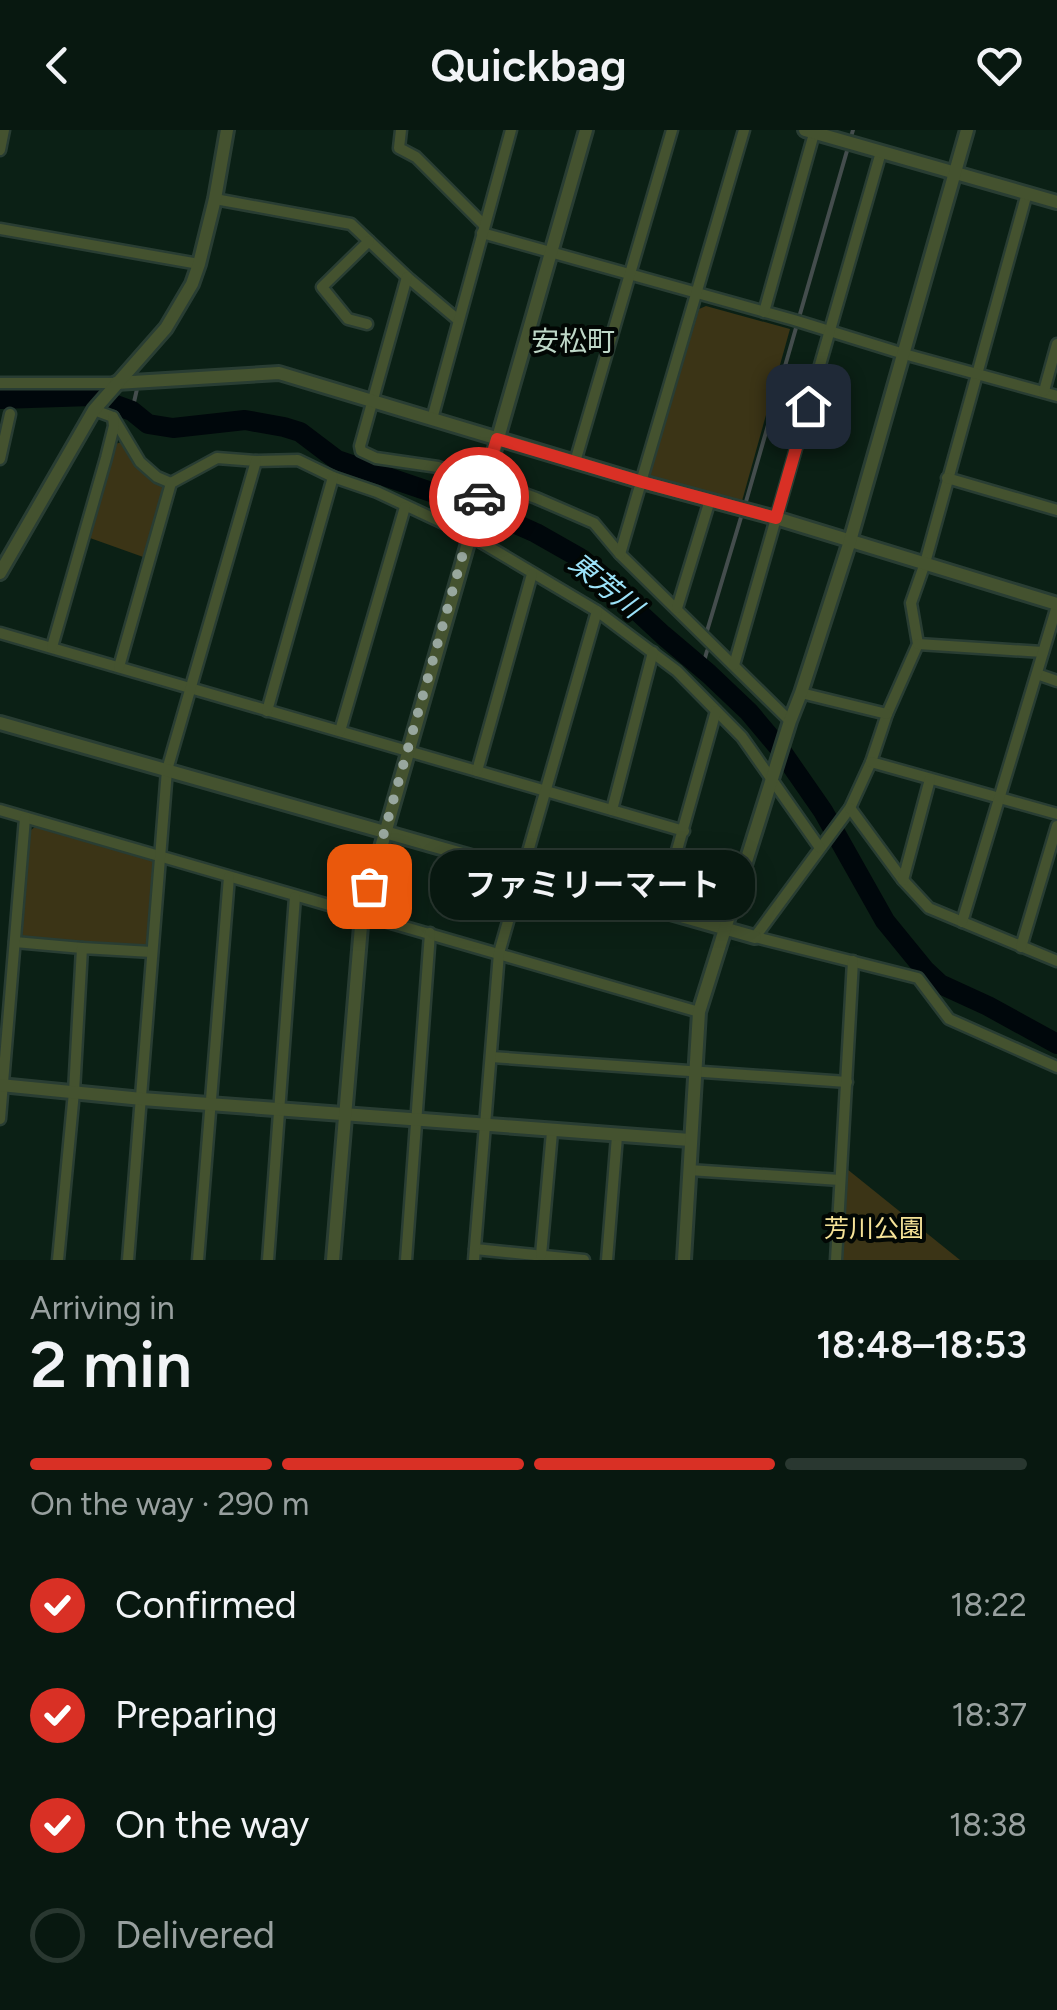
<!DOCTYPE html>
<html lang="en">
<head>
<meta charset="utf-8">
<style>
	body { margin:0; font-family:Figtree,"Noto Sans JP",sans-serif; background:#112119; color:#f1f3f6; height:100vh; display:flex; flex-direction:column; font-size:38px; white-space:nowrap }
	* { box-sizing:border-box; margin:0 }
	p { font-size:32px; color:#98a09f }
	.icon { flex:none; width:55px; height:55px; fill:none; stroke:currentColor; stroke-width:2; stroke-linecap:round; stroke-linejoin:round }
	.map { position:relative; height:1130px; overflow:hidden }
	.details { display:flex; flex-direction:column; background:#081810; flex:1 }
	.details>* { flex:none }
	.pin { position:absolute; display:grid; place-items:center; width:85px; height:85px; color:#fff; margin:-42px; border-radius:20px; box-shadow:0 5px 15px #0006 }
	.courier { position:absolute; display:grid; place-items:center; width:100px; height:100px; margin:-50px; border:8px solid #d93025; border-radius:50%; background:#fff; color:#222; box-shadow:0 2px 12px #0007 }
	.bubble { position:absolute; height:70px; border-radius:30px; background:#081810; box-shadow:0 5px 25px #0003,0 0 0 2px #293730; font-size:32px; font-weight:600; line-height:70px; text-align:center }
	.head em { font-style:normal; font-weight:600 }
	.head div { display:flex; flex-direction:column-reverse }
	.head { display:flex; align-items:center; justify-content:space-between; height:170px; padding:0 30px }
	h1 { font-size:65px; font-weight:600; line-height:75px }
	.bar { display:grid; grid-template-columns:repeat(4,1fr); gap:15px 10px; align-content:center; height:120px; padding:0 30px }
	.bar i { height:12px; border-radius:8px; background:#293730 }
	.bar .selected { background:#d93025 }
	.bar p { grid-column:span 4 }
	ol { padding:0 30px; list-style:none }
	li { display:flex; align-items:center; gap:30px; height:110px }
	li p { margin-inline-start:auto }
	li .icon { padding:10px; border-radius:50%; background:#d93025; color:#fff; stroke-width:4 }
	li:last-child { color:#98a09f }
	li i { width:55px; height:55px; border:5px solid #293730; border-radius:50% }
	header { display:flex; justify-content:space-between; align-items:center; height:130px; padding:0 30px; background:#081810; font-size:45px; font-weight:600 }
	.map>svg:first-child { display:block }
	.green { fill:#3b3416 }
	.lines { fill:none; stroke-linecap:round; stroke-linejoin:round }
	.stream { stroke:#444d4d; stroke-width:4 }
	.river { stroke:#00070b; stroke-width:20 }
	.minor-casing { stroke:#293d33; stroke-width:15 }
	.tertiary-casing { stroke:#293d33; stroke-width:18 }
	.minor { stroke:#44522f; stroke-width:10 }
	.tertiary { stroke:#44522f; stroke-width:12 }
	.done { stroke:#98a79e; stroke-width:10; stroke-dasharray:0 18 }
	.route { stroke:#d93025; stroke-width:12 }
	.labels { text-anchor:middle; stroke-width:8; stroke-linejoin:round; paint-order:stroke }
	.park-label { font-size:25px; fill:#f6e398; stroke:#020704 }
	.neighbourhood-label { font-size:28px; fill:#bfd8c8; stroke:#020704 }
	.water-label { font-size:28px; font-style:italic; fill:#9ce2f9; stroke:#020704 }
</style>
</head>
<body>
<header><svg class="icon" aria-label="back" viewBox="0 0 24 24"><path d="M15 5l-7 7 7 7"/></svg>Quickbag<svg class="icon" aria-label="heart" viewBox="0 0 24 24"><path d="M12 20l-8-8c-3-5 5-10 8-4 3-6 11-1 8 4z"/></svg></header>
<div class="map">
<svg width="1057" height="1130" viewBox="0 0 1057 1130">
	<rect width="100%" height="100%" fill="#0b2015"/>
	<g class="green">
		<path d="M 706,176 L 790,199 L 742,371 L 735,373 L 653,350 L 650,344 L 699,179 Z"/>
		<path d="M 122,312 C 135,332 145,346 167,356 L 146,428 L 90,408 L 115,314 Z"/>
		<path d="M 36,696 L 153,730 L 157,736 L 148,816 L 22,808 L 30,701 Z"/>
		<path d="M 847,1039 L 960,1130 L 841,1130 Z"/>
	</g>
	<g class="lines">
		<g class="stream">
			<path d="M 132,281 L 137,259"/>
			<path d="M 745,375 L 853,0"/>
			<path d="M 707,501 L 742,384"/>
			<path d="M 702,538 L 707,521"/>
		</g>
		<path class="river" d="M 0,269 L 91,266 L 132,281 L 148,294 L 173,298 L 245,290 L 284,297 L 300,302 L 337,330 L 487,381 L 536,403 L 580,428 L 663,505 L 709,544 L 749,582 L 780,619 L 823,681 L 885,791 L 925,840 L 940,854 L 988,876 L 1057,914"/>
		<g class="minor-casing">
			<g id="minor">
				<path d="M 401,0 L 399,18 L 416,27 L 484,95"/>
				<path d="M 0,20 L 4,0"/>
				<path d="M 1027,63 L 925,433 L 911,473 L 918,514 L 887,584 L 871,632 L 850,678 L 755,807 L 918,848 L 949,889 L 1057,937"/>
				<path d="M 215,69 L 351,94 L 407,147 L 457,189"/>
				<path d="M 0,99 L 199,134"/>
				<path d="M 482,103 L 794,190 L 904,224 L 1057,266"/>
				<path d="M 407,147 L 360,316 L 361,321 L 376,328 L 438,337 L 483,354 L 514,360 L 536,368 L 594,393 L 620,424 L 790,591"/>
				<path d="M 764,182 L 815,0"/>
				<path d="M 367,194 L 348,189 L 322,157 L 369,111"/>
				<path d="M 0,253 L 116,253"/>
				<path d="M 1044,261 L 1057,214"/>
				<path d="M 94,280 L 113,287 L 140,332 L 157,347 L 171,353"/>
				<path d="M 432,289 L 511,0"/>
				<path d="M 0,329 L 10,284"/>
				<path d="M 575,332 L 672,0"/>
				<path d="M 947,348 L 1057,380"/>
				<path d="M 620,424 L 744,0"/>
				<path d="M 677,478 L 710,370"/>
				<path d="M 0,503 L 684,701"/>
				<path d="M 918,514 L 1043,522"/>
				<path d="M 52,517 L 106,328 L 114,296 L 113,287"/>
				<path d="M 734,535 L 881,22"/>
				<path d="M 119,537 L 171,353 L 217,328 L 256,331 L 298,330 L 333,347 L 377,362 L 469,405 L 597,481 L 677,541 L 742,607 L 820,718"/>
				<path d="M 1037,544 L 1057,551"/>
				<path d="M 801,563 L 887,584"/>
				<path d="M 267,581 L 333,347"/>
				<path d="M 340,601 L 405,377"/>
				<path d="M 871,632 L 1057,684"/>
				<path d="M 477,641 L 532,444"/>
				<path d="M 850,678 L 903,750 L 929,778 L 1057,831"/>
				<path d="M 0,680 L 699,882"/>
				<path d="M 612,680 L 653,522"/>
				<path d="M 903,750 L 930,649"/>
				<path d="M 660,781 L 716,581"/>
				<path d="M 962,792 L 1057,476"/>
				<path d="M 15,812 L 82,818"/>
				<path d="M 1021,817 L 1057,696"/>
				<path d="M 491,927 L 847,952"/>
				<path d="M 0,989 L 25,688"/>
				<path d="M 689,1040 L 840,1050"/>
				<path d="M 475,1119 L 584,1130"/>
				<path d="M 541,1125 L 552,1002"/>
				<path d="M 58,1130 L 74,962 L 82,818 L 152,822"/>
				<path d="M 128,1130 L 167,640 L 256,331"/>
				<path d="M 198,1130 L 229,747"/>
				<path d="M 268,1130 L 295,767"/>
				<path d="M 406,1130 L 430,803"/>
				<path d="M 474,1130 L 499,823 L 597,481"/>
				<path d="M 607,1130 L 617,1006"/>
				<path d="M 836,1130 L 853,831"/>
			</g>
		</g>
		<g class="tertiary-casing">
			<g id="tertiary">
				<path d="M 805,0 L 1057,72"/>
				<path d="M 116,253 L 279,243 L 642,352 L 776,388 L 1057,474"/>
				<path d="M 0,443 L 94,280 L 166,198 L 192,154 L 199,134 L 215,69 L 227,0"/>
				<path d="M 0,593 L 755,807"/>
				<path d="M 0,955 L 142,969 L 690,1010"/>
				<path d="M 333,1130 L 362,784 L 586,0"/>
				<path d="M 684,1130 L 699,882 L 790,591 L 801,563 L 850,411 L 967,0"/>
			</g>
		</g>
		<use href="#minor" class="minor"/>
		<use href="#tertiary" class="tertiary"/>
	</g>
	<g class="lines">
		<path class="done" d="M 369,756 L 479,367"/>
		<path class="route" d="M 479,367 L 497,309 L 642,352 L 776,388 L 808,276"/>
	</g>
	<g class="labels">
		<g class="park-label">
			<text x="874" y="1107">芳川公園</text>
		</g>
		<g class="neighbourhood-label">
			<text x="573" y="221">安松町</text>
		</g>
		<g class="water-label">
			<text transform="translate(606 455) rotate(39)" y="10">東芳川</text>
		</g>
	</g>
</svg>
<div class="pin" style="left:369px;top:756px;background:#ea580c"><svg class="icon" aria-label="bag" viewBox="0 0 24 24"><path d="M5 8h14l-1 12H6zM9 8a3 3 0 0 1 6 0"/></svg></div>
<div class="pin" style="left:808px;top:276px;background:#1f2937"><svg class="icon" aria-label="home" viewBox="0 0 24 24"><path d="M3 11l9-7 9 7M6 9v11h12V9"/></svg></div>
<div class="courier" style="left:479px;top:367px"><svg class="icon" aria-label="car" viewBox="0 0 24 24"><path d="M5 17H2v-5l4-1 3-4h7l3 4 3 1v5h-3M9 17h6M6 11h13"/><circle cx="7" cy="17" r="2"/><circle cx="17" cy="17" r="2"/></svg></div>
<div class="bubble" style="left:430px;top:720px;width:325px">ファミリーマート</div>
</div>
<section class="details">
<div class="head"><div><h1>2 min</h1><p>Arriving in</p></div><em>18:48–18:53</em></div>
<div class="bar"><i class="selected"></i><i class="selected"></i><i class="selected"></i><i></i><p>On the way · 290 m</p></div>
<ol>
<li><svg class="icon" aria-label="check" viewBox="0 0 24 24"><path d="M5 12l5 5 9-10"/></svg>Confirmed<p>18:22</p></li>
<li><svg class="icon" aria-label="check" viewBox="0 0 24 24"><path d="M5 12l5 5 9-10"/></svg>Preparing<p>18:37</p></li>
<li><svg class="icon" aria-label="check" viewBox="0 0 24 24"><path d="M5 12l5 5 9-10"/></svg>On the way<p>18:38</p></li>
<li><i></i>Delivered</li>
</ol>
</section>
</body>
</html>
